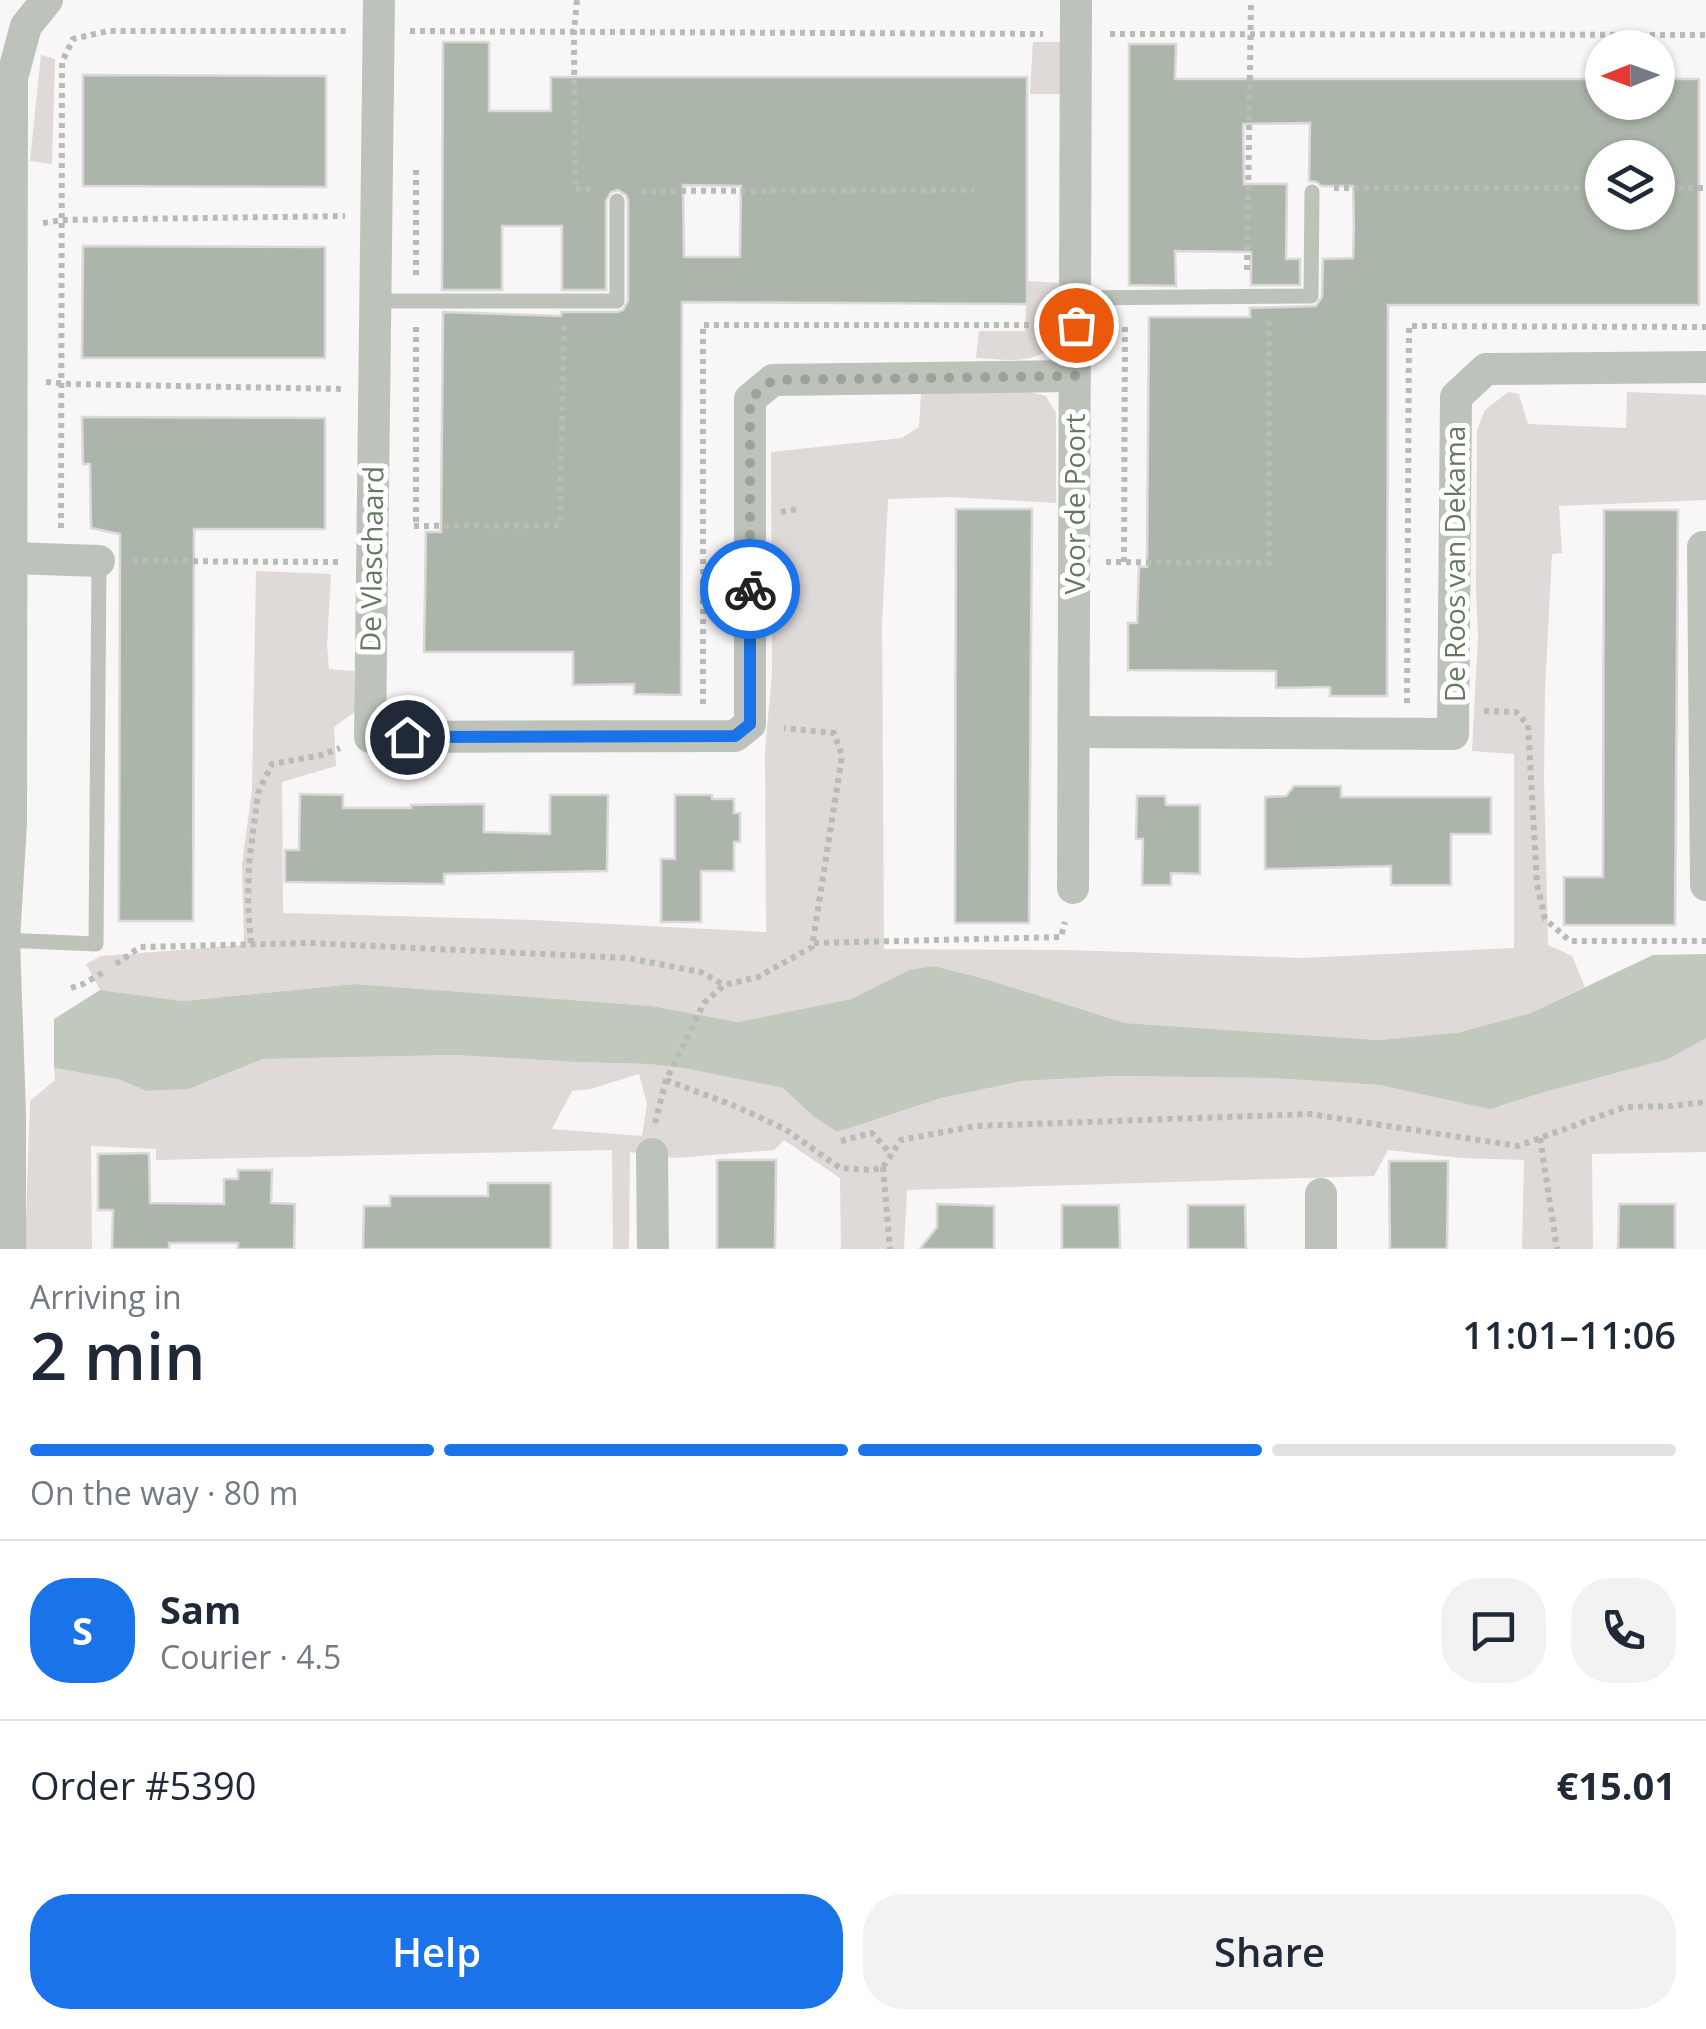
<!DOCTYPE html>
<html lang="en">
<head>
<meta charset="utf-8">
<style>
	body { margin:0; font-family:"Open Sans",sans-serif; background:#f2f2f3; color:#1f2937; height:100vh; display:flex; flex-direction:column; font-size:38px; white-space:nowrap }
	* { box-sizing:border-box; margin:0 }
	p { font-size:32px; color:#747a83 }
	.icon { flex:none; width:55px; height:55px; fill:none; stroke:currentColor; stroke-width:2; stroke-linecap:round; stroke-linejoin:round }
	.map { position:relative; height:1249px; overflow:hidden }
	.drawer { display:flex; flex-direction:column; background:#fff; flex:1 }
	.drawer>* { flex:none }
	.needle { width:65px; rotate:269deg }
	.controls { position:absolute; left:1585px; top:30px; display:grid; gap:20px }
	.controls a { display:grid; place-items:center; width:90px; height:90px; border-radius:50%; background:#fff; box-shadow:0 2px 8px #0004; font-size:50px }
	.pin { position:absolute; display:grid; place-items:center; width:85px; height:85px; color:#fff; margin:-42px; border:5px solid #fff; border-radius:50%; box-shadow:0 2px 10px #0007 }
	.courier { position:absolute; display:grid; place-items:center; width:100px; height:100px; margin:-50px; border:8px solid #1a73e8; border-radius:50%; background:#fff; color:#222; box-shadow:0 2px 12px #0007 }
	.head em { font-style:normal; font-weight:600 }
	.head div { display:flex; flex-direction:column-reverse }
	.head { display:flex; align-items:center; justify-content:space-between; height:170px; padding:0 30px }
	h1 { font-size:65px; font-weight:600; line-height:75px }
	.bar { display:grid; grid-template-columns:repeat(4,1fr); gap:15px 10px; align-content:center; height:120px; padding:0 30px }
	.bar i { height:12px; border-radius:8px; background:#e0e1e3 }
	.bar .selected { background:#1a73e8 }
	.bar p { grid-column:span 4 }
	.line { display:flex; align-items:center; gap:25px; padding:0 30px; border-top:2px solid #e0e1e3 }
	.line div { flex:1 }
	.round { display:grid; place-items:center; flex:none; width:105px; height:105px; border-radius:40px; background:#f2f2f3 }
	.action { display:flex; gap:20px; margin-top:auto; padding:20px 30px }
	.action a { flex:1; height:115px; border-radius:40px; background:#1a73e8; color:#fff; font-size:40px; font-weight:600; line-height:115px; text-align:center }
	.action a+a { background:#f2f2f3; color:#1f2937 }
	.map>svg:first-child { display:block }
	.green { fill:#dfd9d8; fill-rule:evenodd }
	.water { fill:#c0c9bc }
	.building { fill:#acb5aa; stroke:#dad8d9; stroke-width:2.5; fill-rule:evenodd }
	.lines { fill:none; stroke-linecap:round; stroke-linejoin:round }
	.path { stroke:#b7bcb6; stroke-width:6; stroke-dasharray:5 5; stroke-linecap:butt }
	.service { stroke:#bdc3bb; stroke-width:15 }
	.minor { stroke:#bdc3bb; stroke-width:32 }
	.done { stroke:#99a496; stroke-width:10; stroke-dasharray:0 18 }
	.route { stroke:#1a73e8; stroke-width:12 }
	.labels { text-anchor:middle; stroke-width:10; stroke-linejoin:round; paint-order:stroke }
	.street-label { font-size:28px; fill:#667862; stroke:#fff }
</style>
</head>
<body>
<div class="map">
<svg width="1706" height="1249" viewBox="0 0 1706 1249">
	<rect width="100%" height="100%" fill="#f8f6f7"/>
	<g class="green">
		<path d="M 1033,42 L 1061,42 L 1061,94 L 1030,94 Z"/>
		<path d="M 41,55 L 55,59 L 52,164 L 30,161 Z"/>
		<path d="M 1027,281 L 1059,283 C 1059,298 1063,318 1059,331 C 1047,369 1006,359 976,358 L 979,331 L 1025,331 Z"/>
		<path d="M 1025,391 L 1046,396 L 1056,413 L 1056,503 L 949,497 L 888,499 L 882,623 L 884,949 L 1069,950 L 1303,958 L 1514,948 L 1514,754 L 1472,751 L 1478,637 L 1476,586 L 1477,430 L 1485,410 L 1508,392 L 1519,394 L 1528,424 L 1626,428 L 1627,392 L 1706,395 L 1706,500 L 1559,506 L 1562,553 L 1552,554 L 1545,688 L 1544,780 L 1548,945 L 1572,956 L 1585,987 L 1531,1013 L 1457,1034 L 1378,1040 L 1125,1023 L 989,980 L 934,966 L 851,999 L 738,1022 L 652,1006 L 354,984 L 183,1001 L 100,990 L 86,964 L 101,956 L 244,945 L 242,864 L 252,790 L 256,571 L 331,574 L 327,646 L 329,669 L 354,671 L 356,711 L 334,727 L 336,766 L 282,782 L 283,913 L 533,920 L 766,932 L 765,750 L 772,674 L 771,452 L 902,438 L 919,427 L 921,393 Z"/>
		<path d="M 1706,1036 L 1706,1152 L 1592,1154 L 1593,1249 L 1522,1249 L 1524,1160 L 1461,1158 L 1388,1150 L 1374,1176 L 907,1190 L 904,1249 L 841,1249 L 840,1178 L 784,1140 L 774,1150 L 675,1158 L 630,1152 L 629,1249 L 613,1249 L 612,1150 L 156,1160 L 156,1149 L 91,1146 L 92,1249 L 25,1249 L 30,1101 L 55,1080 L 54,1068 L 121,1080 L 146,1091 L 189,1089 L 263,1059 L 454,1055 L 575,1062 L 648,1064 L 683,1068 L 783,1088 L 814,1117 L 837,1132 L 879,1116 L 941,1098 L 1023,1081 L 1115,1076 L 1271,1078 L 1380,1085 L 1500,1106 ZM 639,1074 L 647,1104 L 642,1136 L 552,1129 L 572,1091 L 590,1089 Z"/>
	</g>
	<path class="water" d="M 1706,954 L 1706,1038 L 1668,1059 L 1544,1092 L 1490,1109 L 1380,1085 L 1271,1078 L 1115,1076 L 1023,1081 L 941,1098 L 837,1132 L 814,1117 L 783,1088 L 683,1068 L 648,1064 L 575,1062 L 454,1055 L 263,1059 L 189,1089 L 146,1091 L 121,1080 L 54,1068 L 54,1019 L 100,990 L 183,1001 L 354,984 L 652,1006 L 738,1022 L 851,999 L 910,970 L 934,966 L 989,980 L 1125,1023 L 1378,1040 L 1457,1033 L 1531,1013 L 1653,955 Z"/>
	<g class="building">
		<path d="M 443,42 L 489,42 L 489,111 L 551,111 L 551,77 L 1027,77 L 1027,304 L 682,302 L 681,695 L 634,694 L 634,684 L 573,685 L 573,652 L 424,652 L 426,532 L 441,532 L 443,312 L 561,316 L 561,312 L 617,312 L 623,310 L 628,301 L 628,201 L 626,195 L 618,190 L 611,192 L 606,201 L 606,290 L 562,290 L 562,226 L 502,226 L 502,290 L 442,290 ZM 683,185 L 741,186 L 740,257 L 684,257 Z"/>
		<path d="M 1129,44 L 1176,44 L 1175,79 L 1602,79 L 1602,102 L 1658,102 L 1658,79 L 1699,79 L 1699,305 L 1388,305 L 1387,696 L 1330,696 L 1330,687 L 1276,688 L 1276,671 L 1128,670 L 1128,623 L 1137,623 L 1139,567 L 1147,567 L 1149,317 L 1250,317 L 1250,308 L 1316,306 L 1322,297 L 1323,259 L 1353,258 L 1354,226 L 1353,186 L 1321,186 L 1317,182 L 1309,181 L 1310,123 L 1243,124 L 1244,184 L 1287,184 L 1286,259 L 1300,259 L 1300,285 L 1251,285 L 1251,252 L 1175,251 L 1176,286 L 1129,285 ZM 1602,158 L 1658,158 L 1658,212 L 1602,212 Z"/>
		<path d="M 83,75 L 326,76 L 326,187 L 83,186 Z"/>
		<path d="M 83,246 L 325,247 L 325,358 L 82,358 Z"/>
		<path d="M 82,417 L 325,418 L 325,529 L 194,529 L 193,921 L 119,921 L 120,534 L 91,528 L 90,464 L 83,464 Z"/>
		<path d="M 956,509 L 1032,509 L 1029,923 L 955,923 Z"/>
		<path d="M 1604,510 L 1678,510 L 1675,925 L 1564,925 L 1564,877 L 1603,877 Z"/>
		<path d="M 1294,786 L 1341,786 L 1341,797 L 1491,797 L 1491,834 L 1451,834 L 1451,885 L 1391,885 L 1391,866 L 1265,869 L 1265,797 L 1286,796 Z"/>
		<path d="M 300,794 L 343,795 L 343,808 L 411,808 L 411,805 L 484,804 L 484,832 L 550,834 L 550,795 L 608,795 L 607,871 L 444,874 L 444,884 L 285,882 L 285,850 L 299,850 Z"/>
		<path d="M 675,795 L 712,795 L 712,799 L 734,799 L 734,813 L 740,813 L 740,842 L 734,842 L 734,871 L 701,871 L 701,922 L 661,922 L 661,859 L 675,859 Z"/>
		<path d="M 1137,796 L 1165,796 L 1166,805 L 1200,805 L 1200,874 L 1171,873 L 1171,885 L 1142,885 L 1143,839 L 1136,839 Z"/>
		<path d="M 149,1153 L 150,1203 L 224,1204 L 224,1179 L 238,1179 L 238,1170 L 272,1170 L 271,1203 L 295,1204 L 294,1249 L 238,1249 L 238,1243 L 169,1243 L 169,1249 L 112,1249 L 113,1210 L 98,1210 L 98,1154 Z"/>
		<path d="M 717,1160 L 776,1160 L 775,1249 L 717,1249 Z"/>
		<path d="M 1389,1161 L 1448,1161 L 1447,1249 L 1390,1249 Z"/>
		<path d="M 488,1183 L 551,1183 L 551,1249 L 363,1249 L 364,1206 L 390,1206 L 390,1196 L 488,1196 Z"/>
		<path d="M 937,1204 L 994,1206 L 994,1249 L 920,1249 L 937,1227 Z"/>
		<path d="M 1619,1204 L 1675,1204 L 1675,1249 L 1618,1249 Z"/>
		<path d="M 1062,1205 L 1119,1205 L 1120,1249 L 1062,1249 Z"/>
		<path d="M 1188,1205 L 1245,1205 L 1246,1249 L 1188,1249 Z"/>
	</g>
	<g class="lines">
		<g class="path">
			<path d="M 577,0 L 574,32 L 575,189 L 594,190"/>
			<path d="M 410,31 L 1043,34"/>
			<path d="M 1110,34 L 1706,35"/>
			<path d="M 1334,188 L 1602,188"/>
			<path d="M 1658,188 L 1706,188"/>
			<path d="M 641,191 L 975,190"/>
			<path d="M 43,223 L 62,220 L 345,216"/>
			<path d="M 1247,270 L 1251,0"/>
			<path d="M 416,275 L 416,167"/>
			<path d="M 416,327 L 416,526"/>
			<path d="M 46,382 L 69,384 L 343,389"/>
			<path d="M 781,512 L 798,509"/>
			<path d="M 414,526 L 560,525 L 564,324"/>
			<path d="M 61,528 L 62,62 L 73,39 L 108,31 L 348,31"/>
			<path d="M 133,561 L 341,562"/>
			<path d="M 1106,562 L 1269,563 L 1269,319"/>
			<path d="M 1124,562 L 1125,323"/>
			<path d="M 1407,703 L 1409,326 L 1706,327"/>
			<path d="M 703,704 L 703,325 L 1041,325"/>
			<path d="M 1484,711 L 1516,712 L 1528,725 L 1537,884 L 1545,919 L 1570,941 L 1706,941"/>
			<path d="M 251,943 L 248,906 L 249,863 L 258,793 L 272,764 L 322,755 L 340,748"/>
			<path d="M 814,943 L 1061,937 L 1065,922"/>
			<path d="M 116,964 L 140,947 L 310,943 L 628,958 L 701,972 L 724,985"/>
			<path d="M 71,988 L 83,984 L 106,971"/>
			<path d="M 666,1080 L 735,1106 L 785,1129 L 840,1168 L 873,1170 L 883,1167 L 901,1140 L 975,1126 L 1310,1114 L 1518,1146 L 1625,1107 L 1672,1106 L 1706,1102"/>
			<path d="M 655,1123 L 666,1080 L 704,1003 L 724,985 L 758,977 L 812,947 L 842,756 L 834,733 L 784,728"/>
			<path d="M 1540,1138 L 1557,1249"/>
			<path d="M 841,1141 L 872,1133 L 891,1154"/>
			<path d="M 883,1167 L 890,1249"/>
		</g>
		<g class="service">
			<path d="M 1076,298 L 1311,296 L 1312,192"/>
			<path d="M 376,301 L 617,301 L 617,201"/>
			<path d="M 4,940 L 96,944 L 99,561"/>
		</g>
		<g class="minor">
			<path d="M 379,0 L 370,737 L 735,736 L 750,724 L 750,399 L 773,380 L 1075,376"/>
			<path d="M 1706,547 L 1703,547 L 1706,885"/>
			<path d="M 11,558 L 99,561"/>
			<path d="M 1074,732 L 1453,734 L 1456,397 L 1486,369 L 1706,367"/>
			<path d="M 1073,888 L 1076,0"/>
			<path d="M 652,1154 L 653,1249"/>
			<path d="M 10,1249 L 10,1113 L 4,940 L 11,823 L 12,78 L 26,26 L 47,0"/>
			<path d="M 1321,1249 L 1321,1194"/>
		</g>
	</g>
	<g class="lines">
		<path class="done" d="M 750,589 L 750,399 L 773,380 L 1075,376 L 1076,325"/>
		<path class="route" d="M 407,737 L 735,736 L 750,724 L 750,589"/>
	</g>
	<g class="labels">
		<g class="street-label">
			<text transform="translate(1075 504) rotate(-90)" y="10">Voor de Poort</text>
			<text transform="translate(372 559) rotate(-89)" y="10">De Vlaschaard</text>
			<text transform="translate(1455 564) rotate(-90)" y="10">De Roos van Dekama</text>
		</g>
	</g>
</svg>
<div class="controls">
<a><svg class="needle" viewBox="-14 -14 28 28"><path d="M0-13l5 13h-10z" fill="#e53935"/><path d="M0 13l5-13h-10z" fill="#747a83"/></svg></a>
<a><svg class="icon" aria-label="layers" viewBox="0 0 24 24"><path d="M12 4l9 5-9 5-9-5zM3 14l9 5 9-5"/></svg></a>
</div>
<div class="pin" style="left:1076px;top:325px;background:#ea580c"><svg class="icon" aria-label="bag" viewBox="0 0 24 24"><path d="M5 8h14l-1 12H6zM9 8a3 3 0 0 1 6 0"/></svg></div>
<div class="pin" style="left:407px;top:737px;background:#1f2937"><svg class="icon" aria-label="home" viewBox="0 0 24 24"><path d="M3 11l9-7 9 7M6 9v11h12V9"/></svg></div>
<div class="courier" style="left:750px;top:589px"><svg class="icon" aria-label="bike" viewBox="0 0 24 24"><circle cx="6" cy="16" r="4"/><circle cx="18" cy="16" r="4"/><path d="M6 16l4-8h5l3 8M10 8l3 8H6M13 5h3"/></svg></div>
</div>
<section class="drawer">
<div class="head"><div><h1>2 min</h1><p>Arriving in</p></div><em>11:01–11:06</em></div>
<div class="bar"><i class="selected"></i><i class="selected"></i><i class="selected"></i><i></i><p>On the way · 80 m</p></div>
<div class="line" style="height:180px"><b class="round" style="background:#1a73e8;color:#fff">S</b><div><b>Sam</b><p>Courier · 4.5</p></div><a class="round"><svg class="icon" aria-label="chat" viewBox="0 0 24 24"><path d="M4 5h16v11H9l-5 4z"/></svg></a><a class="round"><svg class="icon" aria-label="phone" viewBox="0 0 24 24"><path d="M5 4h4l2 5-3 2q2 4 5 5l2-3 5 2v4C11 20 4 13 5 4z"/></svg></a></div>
<div class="line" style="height:130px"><div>Order #5390</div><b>€15.01</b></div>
<div class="action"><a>Help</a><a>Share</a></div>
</section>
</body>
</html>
